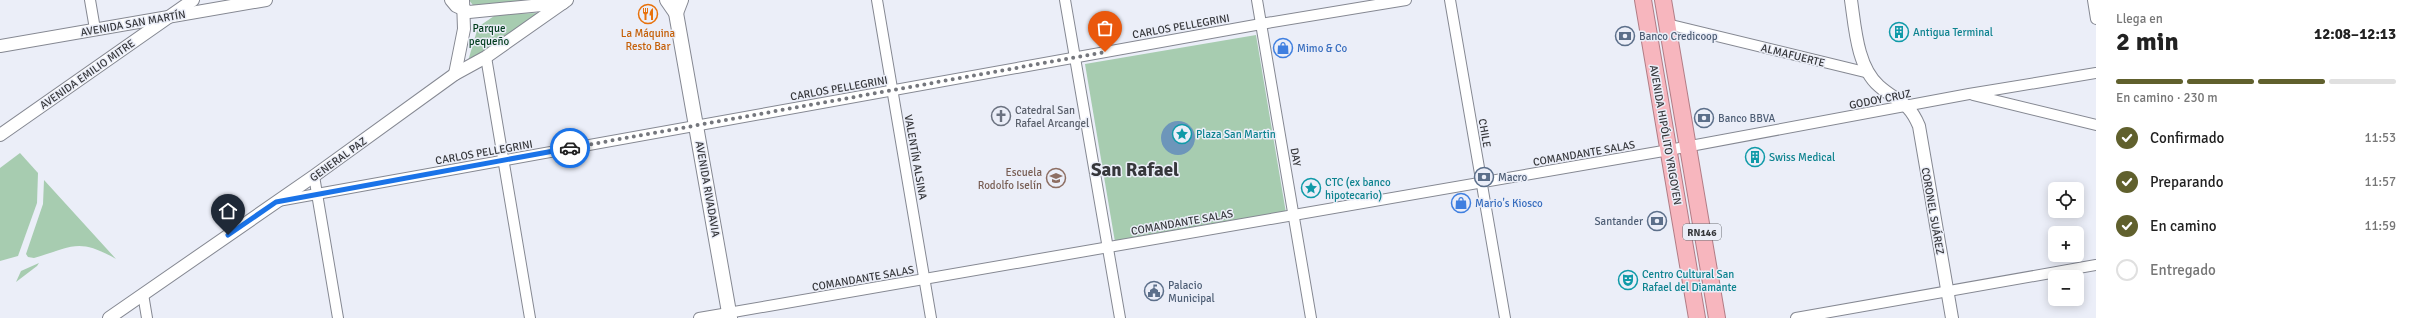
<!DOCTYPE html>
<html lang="es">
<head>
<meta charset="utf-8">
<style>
	body { margin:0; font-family:Signika,sans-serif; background:#f2f2f2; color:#222; height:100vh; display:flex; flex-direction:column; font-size:15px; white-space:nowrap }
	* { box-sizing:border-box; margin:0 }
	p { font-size:13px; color:#767676 }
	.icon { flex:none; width:22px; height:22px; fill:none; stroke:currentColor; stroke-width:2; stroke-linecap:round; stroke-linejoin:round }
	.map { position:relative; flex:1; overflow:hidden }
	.panel { display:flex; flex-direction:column; background:#fff; width:320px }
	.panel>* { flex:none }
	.controls { position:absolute; left:2048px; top:182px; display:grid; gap:8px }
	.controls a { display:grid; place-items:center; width:36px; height:36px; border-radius:6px; background:#fff; box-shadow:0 2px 10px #0003; font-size:20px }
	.pin { position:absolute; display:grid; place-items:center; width:34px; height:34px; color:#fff; margin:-41px -17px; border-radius:50% 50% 50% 0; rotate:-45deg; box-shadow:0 0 4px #0007 }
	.pin .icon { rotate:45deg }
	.courier { position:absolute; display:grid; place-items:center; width:40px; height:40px; margin:-20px; border:3px solid #1a73e8; border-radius:50%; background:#fff; color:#222; box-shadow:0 1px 5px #0007 }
	.summary em { font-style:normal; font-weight:800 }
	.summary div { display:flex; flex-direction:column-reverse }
	.summary { display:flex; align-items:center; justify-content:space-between; height:68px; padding:0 20px }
	h1 { font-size:26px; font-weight:800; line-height:30px }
	.bar { display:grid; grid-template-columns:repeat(4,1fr); gap:6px 4px; align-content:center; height:48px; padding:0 20px }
	.bar i { height:5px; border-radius:3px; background:#e0e0e0 }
	.bar .active { background:#60602d }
	.bar p { grid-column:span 4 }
	ol { padding:0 20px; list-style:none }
	li { display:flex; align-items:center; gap:12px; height:44px }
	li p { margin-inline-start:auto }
	li .icon { padding:4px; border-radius:50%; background:#60602d; color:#fff; stroke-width:4 }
	li:last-child { color:#767676 }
	li i { width:22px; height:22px; border:2px solid #e0e0e0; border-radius:50% }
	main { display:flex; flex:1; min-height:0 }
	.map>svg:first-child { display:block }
	.green { fill:#a7ccb0 }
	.water { fill:#6d96ba }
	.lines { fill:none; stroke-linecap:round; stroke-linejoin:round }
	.minor-casing { stroke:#858892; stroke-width:12 }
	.tertiary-casing { stroke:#858892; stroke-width:14 }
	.secondary-casing { stroke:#858892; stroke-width:16 }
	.trunk-casing { stroke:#b27d86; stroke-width:18 }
	.minor { stroke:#fff; stroke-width:10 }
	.tertiary { stroke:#fff; stroke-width:12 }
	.secondary { stroke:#fff; stroke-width:14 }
	.trunk { stroke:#f7b6be; stroke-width:16 }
	.done { stroke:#75777d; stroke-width:4; stroke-dasharray:0 7.2 }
	.route { stroke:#1a73e8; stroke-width:5 }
	.labels { text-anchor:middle; stroke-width:3; stroke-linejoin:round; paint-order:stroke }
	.shield { fill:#ebeef8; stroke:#6c6e74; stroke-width:1 }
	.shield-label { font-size:10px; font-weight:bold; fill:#36373b }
	.street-label { font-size:11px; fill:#36373b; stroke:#ebeef8 }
	.park-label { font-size:11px; fill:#023d1d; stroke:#ebeef8 }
	.culture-label { font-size:11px; fill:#0d838f; stroke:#ebeef8; text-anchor:start }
	.food-label { font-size:11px; fill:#c56008; stroke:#ebeef8 }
	.service-label { font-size:11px; fill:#4e5e75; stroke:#ebeef8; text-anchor:start }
	.shop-label { font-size:11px; fill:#366cbe; stroke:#ebeef8; text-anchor:start }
	.worship-label { font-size:11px; fill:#5b616d; stroke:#ebeef8; text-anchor:start }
	.education-label { font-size:11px; fill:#785e54; stroke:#ebeef8; text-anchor:end }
	.town-label { font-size:19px; font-weight:bold; fill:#36373b; stroke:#ebeef8 }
</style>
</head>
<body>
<main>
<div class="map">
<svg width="2096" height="318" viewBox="0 0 2096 318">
	<rect width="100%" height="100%" fill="#ebeef8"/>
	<g class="green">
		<path d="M 469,0 L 565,0 L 475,8 Z"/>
		<path d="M 540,13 L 472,62 L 468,61 L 478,27 L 497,14 Z"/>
		<path d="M 1256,35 L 1286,213 L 1115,242 L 1085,64 Z"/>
		<path d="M 20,153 L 38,173 L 37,203 L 18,256 L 0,261 L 0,168 Z"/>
		<path d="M 44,180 L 116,259 C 78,237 72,247 34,258 L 28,257 L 26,254 L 43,204 Z"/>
		<path d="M 39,263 L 37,266 L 16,282 L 21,271 Z"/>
	</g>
	<circle class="water" cx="1178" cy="138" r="17"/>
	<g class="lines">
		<g class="minor-casing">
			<g id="minor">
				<path d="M 90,0 L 95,29"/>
				<path d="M 877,0 L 931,318"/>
				<path d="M 1065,0 L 1120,318"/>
				<path d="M 1257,0 L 1311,318"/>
				<path d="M 1450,0 L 1505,318"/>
				<path d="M 2093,0 L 2096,19"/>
				<path d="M 1667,24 L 1869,73"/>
				<path d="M 486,57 L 530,318"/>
				<path d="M 1973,95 L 2096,125"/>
				<path d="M 314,176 L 338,318"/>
				<path d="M 278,201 L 1261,24 L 1406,0"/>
				<path d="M 143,294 L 147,318"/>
				<path d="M 699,318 L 1669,150 L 1969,94 L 2096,73"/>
				<path d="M 1796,318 L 2096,265"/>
			</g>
		</g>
		<g class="tertiary-casing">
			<g id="tertiary">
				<path d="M 451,0 L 456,6 L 469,12 L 563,3"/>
				<path d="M 1851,0 C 1855,27 1857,67 1879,86 C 1898,103 1908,100 1919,126 L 1952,318"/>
				<path d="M 0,46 L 266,0"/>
				<path d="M 455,74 L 464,29 L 463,0"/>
				<path d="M 0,135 L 193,0"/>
				<path d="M 109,318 L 314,176 L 455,74 L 486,57 L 567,0"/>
			</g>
		</g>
		<g class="secondary-casing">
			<g id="secondary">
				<path d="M 667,0 L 676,13 L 730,318"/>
				<path d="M 676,13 L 681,0"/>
			</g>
		</g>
		<g class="trunk-casing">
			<g id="trunk">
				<path d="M 1643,0 L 1697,318"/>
				<path d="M 1663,0 L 1717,318"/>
			</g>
		</g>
		<use href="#minor" class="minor"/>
		<use href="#tertiary" class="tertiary"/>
		<use href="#secondary" class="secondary"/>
		<use href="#trunk" class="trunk"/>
	</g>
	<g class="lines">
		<path class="done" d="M 570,148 L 1105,52"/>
		<path class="route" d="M 228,235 L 276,202 L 570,148"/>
	</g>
	<defs>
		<g id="restaurant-ring" transform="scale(1)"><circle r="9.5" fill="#ebeef8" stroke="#e8710a" stroke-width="1.5"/><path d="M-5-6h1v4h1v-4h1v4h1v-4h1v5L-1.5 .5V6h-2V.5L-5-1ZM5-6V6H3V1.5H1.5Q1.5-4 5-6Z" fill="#e8710a"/></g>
		<g id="building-ring" transform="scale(1)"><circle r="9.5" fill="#ebeef8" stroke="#0f9aa8" stroke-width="1.5"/><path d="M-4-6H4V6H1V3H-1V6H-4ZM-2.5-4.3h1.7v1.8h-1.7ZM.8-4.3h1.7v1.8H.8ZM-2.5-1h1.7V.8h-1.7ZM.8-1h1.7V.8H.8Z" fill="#0f9aa8"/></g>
		<g id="bank-ring" transform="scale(1)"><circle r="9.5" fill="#ebeef8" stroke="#5c6f8a" stroke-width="1.5"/><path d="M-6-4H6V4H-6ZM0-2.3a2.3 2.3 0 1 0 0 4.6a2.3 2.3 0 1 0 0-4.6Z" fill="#5c6f8a"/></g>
		<g id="shop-ring" transform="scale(1)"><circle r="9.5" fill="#ebeef8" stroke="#3f7fe0" stroke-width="1.5"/><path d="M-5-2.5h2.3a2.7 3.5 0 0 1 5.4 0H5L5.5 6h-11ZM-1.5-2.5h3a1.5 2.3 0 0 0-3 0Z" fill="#3f7fe0"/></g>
		<g id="church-ring" transform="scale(1)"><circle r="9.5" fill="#ebeef8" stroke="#6b7280" stroke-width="1.5"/><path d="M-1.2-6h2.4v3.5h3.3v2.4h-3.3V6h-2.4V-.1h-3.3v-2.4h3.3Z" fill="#6b7280"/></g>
		<g id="sight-ring" transform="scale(1)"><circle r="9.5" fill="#ebeef8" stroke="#0f9aa8" stroke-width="1.5"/><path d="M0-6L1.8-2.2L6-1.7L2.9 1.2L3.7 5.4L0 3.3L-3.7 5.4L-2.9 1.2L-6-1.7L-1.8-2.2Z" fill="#0f9aa8"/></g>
		<g id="school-ring" transform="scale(1)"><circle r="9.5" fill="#ebeef8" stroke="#8d6e63" stroke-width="1.5"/><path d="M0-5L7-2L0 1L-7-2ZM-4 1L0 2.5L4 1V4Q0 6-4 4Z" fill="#8d6e63"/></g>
		<g id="theatre-ring" transform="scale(1)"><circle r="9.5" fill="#ebeef8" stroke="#0f9aa8" stroke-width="1.5"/><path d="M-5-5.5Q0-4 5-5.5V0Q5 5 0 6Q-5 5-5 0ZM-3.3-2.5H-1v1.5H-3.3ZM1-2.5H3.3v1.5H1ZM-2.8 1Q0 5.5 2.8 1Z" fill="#0f9aa8"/></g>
		<g id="civic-ring" transform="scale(1)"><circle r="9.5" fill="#ebeef8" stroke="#5c6f8a" stroke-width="1.5"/><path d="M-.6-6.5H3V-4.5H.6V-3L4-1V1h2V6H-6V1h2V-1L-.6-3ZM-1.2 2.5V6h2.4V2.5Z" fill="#5c6f8a"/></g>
	</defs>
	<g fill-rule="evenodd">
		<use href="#restaurant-ring" x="648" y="14"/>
		<use href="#building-ring" x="1899" y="32"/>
		<use href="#bank-ring" x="1625" y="36"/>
		<use href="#shop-ring" x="1283" y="48"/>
		<use href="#church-ring" x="1001" y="116"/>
		<use href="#bank-ring" x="1704" y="118"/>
		<use href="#sight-ring" x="1182" y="134"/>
		<use href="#building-ring" x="1755" y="157"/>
		<use href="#bank-ring" x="1484" y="177"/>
		<use href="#school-ring" x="1056" y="178"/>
		<use href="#sight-ring" x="1311" y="188"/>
		<use href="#shop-ring" x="1461" y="203"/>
		<use href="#bank-ring" x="1657" y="221"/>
		<use href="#theatre-ring" x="1628" y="280"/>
		<use href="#civic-ring" x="1154" y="291"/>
	</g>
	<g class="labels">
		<rect class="shield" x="1683" y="224" width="38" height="16" rx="3"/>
		<g class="shield-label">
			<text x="1702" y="236">RN146</text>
		</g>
		<g class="street-label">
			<text transform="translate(133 23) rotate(-10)" y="4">AVENIDA SAN MARTÍN</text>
			<text transform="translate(1181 26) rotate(-10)" y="4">CARLOS PELLEGRINI</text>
			<text transform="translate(1793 55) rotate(14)" y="4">ALMAFUERTE</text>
			<text transform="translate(87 74) rotate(-35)" y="4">AVENIDA EMILIO MITRE</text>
			<text transform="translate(839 88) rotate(-10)" y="4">CARLOS PELLEGRINI</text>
			<text transform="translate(1880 99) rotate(-11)" y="4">GODOY CRUZ</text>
			<text transform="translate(1485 133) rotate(80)" y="4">CHILE</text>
			<text transform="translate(1666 135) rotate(80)" y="4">AVENIDA HIPÓLITO YRIGOYEN</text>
			<text transform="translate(484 152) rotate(-10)" y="4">CARLOS PELLEGRINI</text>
			<text transform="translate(1584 153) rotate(-10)" y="4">COMANDANTE SALAS</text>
			<text transform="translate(916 157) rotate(80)" y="4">VALENTÍN ALSINA</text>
			<text transform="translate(1296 157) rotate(80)" y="4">DAY</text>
			<text transform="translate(338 159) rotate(-36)" y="4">GENERAL PAZ</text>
			<text transform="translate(708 189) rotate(80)" y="4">AVENIDA RIVADAVIA</text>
			<text transform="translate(1933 211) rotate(80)" y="4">CORONEL SUÁREZ</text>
			<text transform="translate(1182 222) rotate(-10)" y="4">COMANDANTE SALAS</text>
			<text transform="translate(863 278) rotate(-10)" y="4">COMANDANTE SALAS</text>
		</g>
		<g class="park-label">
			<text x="489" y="32">Parque<tspan x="489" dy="13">pequeño</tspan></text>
		</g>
		<g class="culture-label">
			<text x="1913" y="36">Antigua Terminal</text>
			<text x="1196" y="138">Plaza San Martin</text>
			<text x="1769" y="161">Swiss Medical</text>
			<text x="1325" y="186">CTC (ex banco<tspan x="1325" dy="13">hipotecario)</tspan></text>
			<text x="1642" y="278">Centro Cultural San<tspan x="1642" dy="13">Rafael del Diamante</tspan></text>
		</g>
		<g class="food-label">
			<text x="648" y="37">La Máquina<tspan x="648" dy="13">Resto Bar</tspan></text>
		</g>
		<g class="service-label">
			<text x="1639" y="40">Banco Credicoop</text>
			<text x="1718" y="122">Banco BBVA</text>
			<text x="1498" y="181">Macro</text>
			<text x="1643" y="225" text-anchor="end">Santander</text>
			<text x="1168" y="289">Palacio<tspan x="1168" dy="13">Municipal</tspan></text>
		</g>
		<g class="shop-label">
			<text x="1297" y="52">Mimo &amp; Co</text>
			<text x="1475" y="207">Mario's Kiosco</text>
		</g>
		<g class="worship-label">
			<text x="1015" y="114">Catedral San<tspan x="1015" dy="13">Rafael Arcangel</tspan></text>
		</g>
		<g class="education-label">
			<text x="1042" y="176">Escuela<tspan x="1042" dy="13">Rodolfo Iselín</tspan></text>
		</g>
		<g class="town-label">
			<text x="1135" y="176">San Rafael</text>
		</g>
	</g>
</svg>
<div class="controls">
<a><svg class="icon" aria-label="locate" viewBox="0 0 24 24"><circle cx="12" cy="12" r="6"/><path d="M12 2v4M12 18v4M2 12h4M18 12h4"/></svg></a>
<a>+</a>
<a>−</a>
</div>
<div class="pin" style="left:1105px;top:52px;background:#ea580c"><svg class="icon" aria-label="bag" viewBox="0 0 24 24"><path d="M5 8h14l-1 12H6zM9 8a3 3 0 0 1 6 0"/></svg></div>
<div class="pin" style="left:228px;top:235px;background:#1f2937"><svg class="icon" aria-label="home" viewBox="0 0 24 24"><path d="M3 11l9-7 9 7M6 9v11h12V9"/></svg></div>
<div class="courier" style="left:570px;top:148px"><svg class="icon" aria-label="car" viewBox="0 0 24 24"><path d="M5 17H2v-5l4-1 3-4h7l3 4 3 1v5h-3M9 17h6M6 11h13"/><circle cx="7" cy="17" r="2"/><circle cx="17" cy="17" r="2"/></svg></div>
</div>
<section class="panel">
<div class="summary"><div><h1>2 min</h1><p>Llega en</p></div><em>12:08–12:13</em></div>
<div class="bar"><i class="active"></i><i class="active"></i><i class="active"></i><i></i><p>En camino · 230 m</p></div>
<ol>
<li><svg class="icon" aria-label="check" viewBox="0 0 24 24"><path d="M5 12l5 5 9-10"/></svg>Confirmado<p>11:53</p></li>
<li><svg class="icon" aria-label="check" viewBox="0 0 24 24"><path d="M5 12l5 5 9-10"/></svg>Preparando<p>11:57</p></li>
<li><svg class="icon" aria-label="check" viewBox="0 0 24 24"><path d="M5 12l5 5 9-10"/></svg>En camino<p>11:59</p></li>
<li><i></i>Entregado</li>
</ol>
</section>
</main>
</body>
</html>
